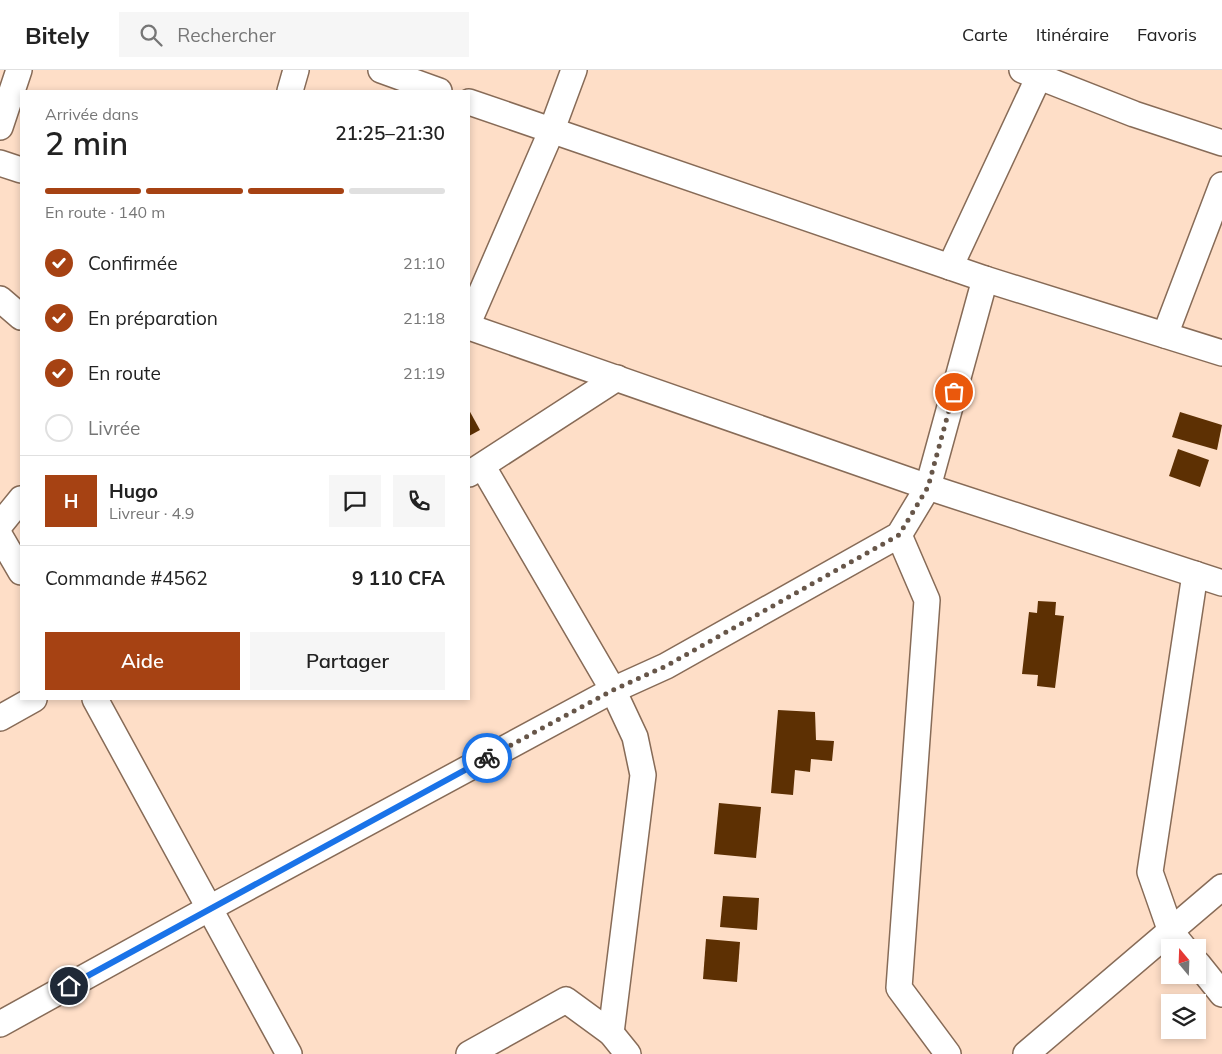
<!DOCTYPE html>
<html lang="fr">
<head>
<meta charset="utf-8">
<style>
	body { margin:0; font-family:Mulish,sans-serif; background:#f6f6f6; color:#222; height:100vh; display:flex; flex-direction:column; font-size:19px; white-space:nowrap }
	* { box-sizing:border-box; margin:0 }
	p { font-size:16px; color:#767676 }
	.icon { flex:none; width:28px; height:28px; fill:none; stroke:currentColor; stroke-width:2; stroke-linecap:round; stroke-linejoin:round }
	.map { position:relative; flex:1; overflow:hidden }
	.side { position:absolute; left:20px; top:20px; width:450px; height:610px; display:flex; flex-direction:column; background:#fff; border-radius:0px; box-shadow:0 2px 8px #0003 }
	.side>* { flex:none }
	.needle { width:32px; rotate:341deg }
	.controls { position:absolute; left:1161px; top:869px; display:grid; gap:10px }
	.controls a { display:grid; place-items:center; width:45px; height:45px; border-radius:0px; background:#fff; box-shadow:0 2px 8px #0003; font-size:25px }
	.pin { position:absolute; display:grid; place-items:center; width:42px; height:42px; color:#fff; margin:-21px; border:2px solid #fff; border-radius:50%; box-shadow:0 1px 5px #0007 }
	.courier { position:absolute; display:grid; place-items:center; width:50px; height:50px; margin:-25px; border:4px solid #1a73e8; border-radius:50%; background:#fff; color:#222; box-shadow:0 1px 6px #0007 }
	.overview em { font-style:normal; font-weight:600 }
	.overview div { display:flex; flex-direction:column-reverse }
	.overview { display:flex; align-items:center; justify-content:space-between; height:85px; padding:0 25px }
	h1 { font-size:32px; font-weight:600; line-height:38px }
	.bar { display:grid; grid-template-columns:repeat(4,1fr); gap:8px 5px; align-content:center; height:60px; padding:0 25px }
	.bar i { height:6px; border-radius:4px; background:#e0e0e0 }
	.bar .current { background:#a64213 }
	.bar p { grid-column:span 4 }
	.line { display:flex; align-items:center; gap:12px; padding:0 25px; border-top:1px solid #e0e0e0 }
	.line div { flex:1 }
	.round { display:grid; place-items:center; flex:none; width:52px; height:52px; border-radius:0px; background:#f6f6f6 }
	ol { padding:0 25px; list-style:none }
	li { display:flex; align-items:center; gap:15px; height:55px }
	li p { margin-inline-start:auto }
	li .icon { padding:5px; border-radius:50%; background:#a64213; color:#fff; stroke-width:4 }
	li:last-child { color:#767676 }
	li i { width:28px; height:28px; border:2px solid #e0e0e0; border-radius:50% }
	.cta { display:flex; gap:10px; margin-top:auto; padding:10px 25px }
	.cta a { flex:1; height:58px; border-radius:0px; background:#a64213; color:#fff; font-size:20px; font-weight:600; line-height:58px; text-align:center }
	.cta a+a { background:#f6f6f6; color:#222 }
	header { display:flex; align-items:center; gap:30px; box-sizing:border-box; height:70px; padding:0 25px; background:#fff; border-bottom:1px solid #e0e0e0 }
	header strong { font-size:24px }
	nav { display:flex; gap:28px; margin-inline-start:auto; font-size:18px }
	.search { width:350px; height:45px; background:#f6f6f6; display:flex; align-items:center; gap:12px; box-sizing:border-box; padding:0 18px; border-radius:0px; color:#767676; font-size:19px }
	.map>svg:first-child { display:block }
	.building { fill:#5d3003 }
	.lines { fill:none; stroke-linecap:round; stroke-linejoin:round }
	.minor-casing { stroke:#876b57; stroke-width:28 }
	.minor { stroke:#fff; stroke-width:25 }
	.done { stroke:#675649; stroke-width:5; stroke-dasharray:0 9 }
	.route { stroke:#1a73e8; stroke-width:6 }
</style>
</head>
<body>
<header>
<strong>Bitely</strong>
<div class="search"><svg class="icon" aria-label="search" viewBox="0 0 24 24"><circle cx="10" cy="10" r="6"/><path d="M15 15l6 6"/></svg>Rechercher</div>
<nav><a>Carte</a><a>Itinéraire</a><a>Favoris</a></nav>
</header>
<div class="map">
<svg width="1222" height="984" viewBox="0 0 1222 984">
	<rect width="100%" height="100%" fill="#fedec7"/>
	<g class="building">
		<path d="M 469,340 L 480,360 L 469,366 Z"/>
		<path d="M 1180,342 L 1222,355 L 1217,380 L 1172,367 Z"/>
		<path d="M 1178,379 L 1209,390 L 1200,417 L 1169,406 Z"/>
		<path d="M 1038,531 L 1056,532 L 1055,545 L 1064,546 L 1055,618 L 1037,616 L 1038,605 L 1022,604 L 1029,542 L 1037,543 Z"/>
		<path d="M 778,640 L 815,642 L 816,670 L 834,671 L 832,691 L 811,689 L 810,702 L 795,700 L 793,725 L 771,723 Z"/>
		<path d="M 719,733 L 761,737 L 756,788 L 714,784 Z"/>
		<path d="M 723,826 L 759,828 L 757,860 L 720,857 Z"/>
		<path d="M 706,869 L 740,872 L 737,912 L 703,909 Z"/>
	</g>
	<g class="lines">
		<g class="minor-casing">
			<g id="minor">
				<path d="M 381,0 L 439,21"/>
				<path d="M 1022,0 L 1134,44 L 1222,73"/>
				<path d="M 290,21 L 296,0"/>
				<path d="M 469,32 L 985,209 L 1222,283"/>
				<path d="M 0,57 L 19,0"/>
				<path d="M 0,93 L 21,100"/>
				<path d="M 950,197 L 1042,0"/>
				<path d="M 0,229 L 21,247"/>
				<path d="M 469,251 L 551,62 L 574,0"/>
				<path d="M 469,257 L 928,417 L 1222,513"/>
				<path d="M 1165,265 L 1222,115"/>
				<path d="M 483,397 L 613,620 L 635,667 L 643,705 L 611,963"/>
				<path d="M 469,404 L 617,308"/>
				<path d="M 0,455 L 21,429"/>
				<path d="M 899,465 L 927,530 L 899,918 L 948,984"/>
				<path d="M 0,466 L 21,502"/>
				<path d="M 95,629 L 289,984"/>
				<path d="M 0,648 L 34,629"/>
				<path d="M 1184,878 L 1171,862 L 1150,802 L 1195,504"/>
				<path d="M 1198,894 L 1222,924"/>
				<path d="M 0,954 L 208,839 L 613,620 L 666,596 L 899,465 L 928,417 L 985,209"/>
				<path d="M 469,984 L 566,930 L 611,963 L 628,984"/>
				<path d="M 1026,984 L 1222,817"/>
			</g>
		</g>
		<use href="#minor" class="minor"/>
	</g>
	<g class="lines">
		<path class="done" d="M 487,688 L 613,620 L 666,596 L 899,465 L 928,417 L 954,322"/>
		<path class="route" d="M 69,916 L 487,688"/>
	</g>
</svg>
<div class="controls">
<a><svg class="needle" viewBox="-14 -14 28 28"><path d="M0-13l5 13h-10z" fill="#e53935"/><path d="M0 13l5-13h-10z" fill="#767676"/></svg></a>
<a><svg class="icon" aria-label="layers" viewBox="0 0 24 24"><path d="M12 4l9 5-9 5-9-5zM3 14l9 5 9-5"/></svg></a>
</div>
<div class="pin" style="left:954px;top:322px;background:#ea580c"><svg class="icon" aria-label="bag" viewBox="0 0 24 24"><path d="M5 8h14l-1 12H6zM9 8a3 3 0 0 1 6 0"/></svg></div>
<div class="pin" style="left:69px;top:916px;background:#1f2937"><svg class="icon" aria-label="home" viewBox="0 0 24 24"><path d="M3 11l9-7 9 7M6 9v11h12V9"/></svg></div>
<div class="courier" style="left:487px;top:688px"><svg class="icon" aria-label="bike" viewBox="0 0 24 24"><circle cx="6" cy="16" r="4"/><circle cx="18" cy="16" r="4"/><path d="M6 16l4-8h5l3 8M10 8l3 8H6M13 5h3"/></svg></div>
<section class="side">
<div class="overview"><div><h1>2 min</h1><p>Arrivée dans</p></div><em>21:25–21:30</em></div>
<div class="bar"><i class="current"></i><i class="current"></i><i class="current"></i><i></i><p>En route · 140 m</p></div>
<ol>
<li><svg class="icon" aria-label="check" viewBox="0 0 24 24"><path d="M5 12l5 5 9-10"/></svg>Confirmée<p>21:10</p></li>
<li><svg class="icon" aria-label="check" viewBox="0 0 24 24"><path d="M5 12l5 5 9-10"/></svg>En préparation<p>21:18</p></li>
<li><svg class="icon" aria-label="check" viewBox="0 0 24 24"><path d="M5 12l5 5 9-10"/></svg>En route<p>21:19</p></li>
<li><i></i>Livrée</li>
</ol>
<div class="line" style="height:90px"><b class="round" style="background:#a64213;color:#fff">H</b><div><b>Hugo</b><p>Livreur · 4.9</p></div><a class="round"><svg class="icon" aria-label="chat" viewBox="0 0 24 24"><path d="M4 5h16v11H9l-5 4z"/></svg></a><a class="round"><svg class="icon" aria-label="phone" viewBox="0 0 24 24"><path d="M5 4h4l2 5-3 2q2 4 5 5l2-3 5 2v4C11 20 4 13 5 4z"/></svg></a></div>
<div class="line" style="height:65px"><div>Commande #4562</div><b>9 110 CFA</b></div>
<div class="cta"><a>Aide</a><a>Partager</a></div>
</section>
</div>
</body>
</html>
